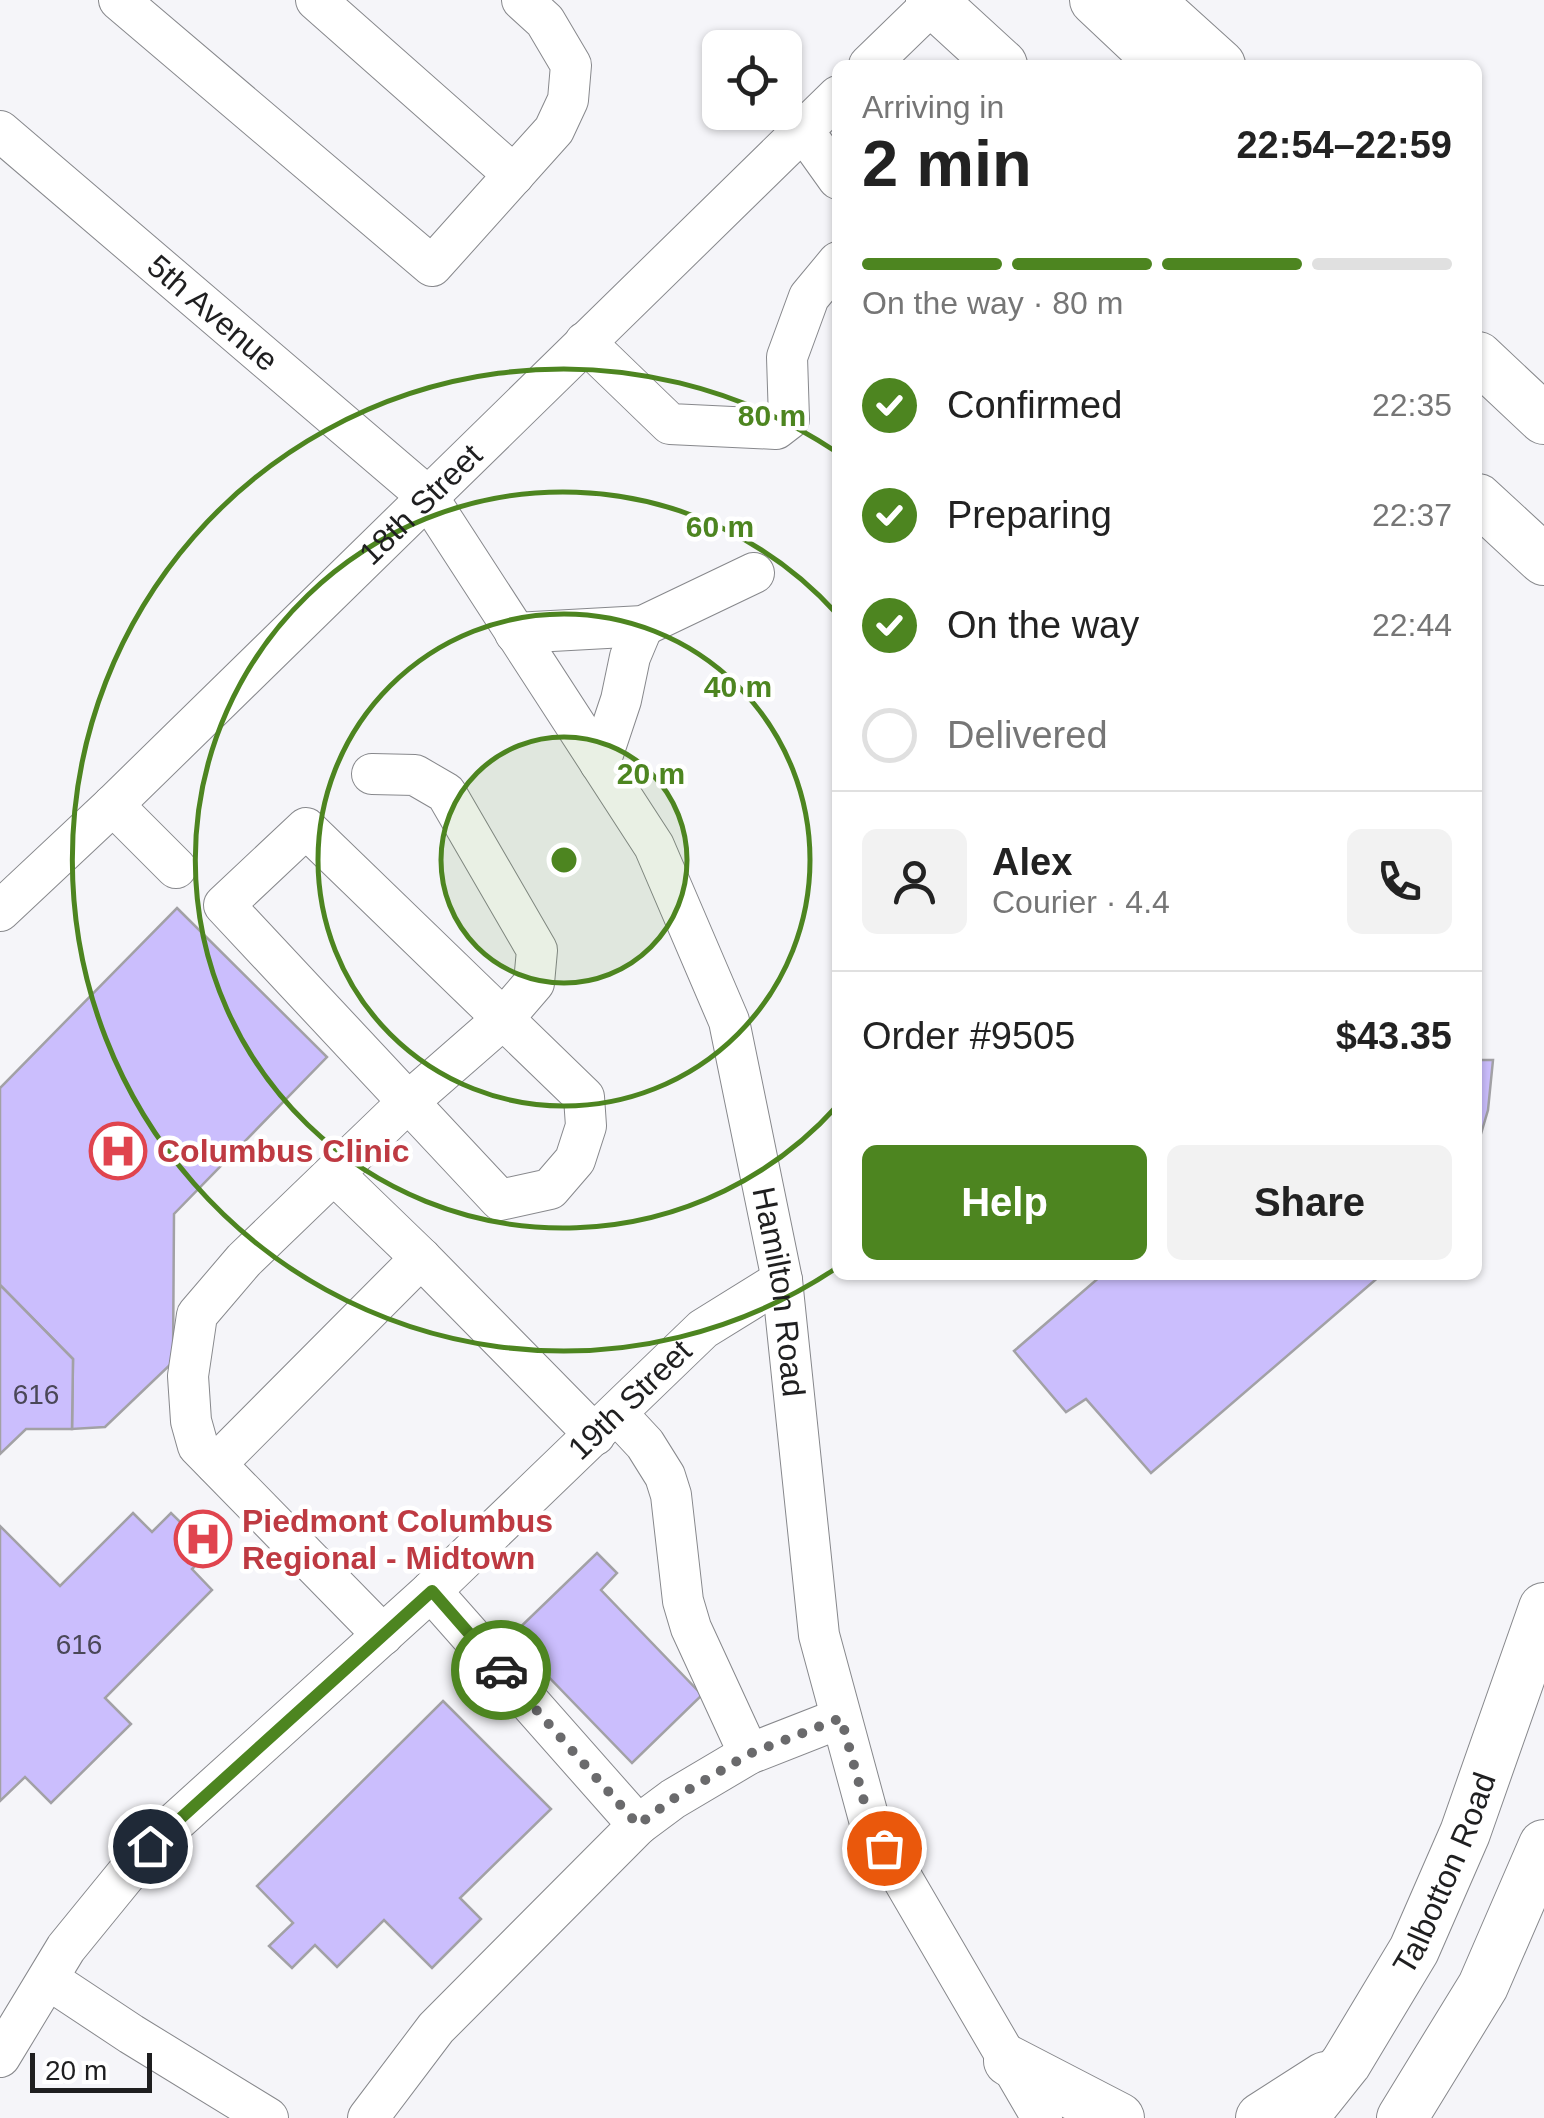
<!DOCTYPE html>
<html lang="en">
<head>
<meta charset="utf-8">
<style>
	body { margin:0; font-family:Arial,sans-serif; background:#f2f2f2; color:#222; height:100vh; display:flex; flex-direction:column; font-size:38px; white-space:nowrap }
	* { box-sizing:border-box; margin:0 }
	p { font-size:32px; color:#767676 }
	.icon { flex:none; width:55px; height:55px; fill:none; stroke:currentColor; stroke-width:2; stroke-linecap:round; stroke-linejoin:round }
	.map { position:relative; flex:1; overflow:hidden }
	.side { position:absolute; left:832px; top:60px; width:650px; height:1220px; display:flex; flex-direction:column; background:#fff; border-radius:15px; box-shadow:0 2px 8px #0004 }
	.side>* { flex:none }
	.controls { position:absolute; left:702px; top:30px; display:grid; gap:20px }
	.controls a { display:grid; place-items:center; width:100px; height:100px; border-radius:15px; background:#fff; box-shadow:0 2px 8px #0004; font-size:50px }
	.scale { position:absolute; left:30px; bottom:25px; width:122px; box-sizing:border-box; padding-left:10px; border:5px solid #1f1f20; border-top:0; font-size:28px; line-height:35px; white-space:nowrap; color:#1f1f20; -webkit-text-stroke:8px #fff; paint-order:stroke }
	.pin { position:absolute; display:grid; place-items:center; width:85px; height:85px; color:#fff; margin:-42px; border:5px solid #fff; border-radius:50%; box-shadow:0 2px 10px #0007 }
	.courier { position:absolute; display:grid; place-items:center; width:100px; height:100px; margin:-50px; border:8px solid #4d8520; border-radius:50%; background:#fff; color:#222; box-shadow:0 2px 12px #0007 }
	.overview em { font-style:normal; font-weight:700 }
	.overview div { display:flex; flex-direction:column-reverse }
	.overview { display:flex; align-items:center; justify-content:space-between; height:170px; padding:0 30px }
	h1 { font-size:65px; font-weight:700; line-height:75px }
	.bar { display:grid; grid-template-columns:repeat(4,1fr); gap:15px 10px; align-content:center; height:120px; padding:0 30px }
	.bar i { height:12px; border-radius:8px; background:#e0e0e0 }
	.bar .active { background:#4d8520 }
	.bar p { grid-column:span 4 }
	.line { display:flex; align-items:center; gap:25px; padding:0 30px; border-top:2px solid #e0e0e0 }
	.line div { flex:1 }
	.round { display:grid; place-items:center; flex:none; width:105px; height:105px; border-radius:15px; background:#f2f2f2 }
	ol { padding:0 30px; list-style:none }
	li { display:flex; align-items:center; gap:30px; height:110px }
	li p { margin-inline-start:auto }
	li .icon { padding:10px; border-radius:50%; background:#4d8520; color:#fff; stroke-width:4 }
	li:last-child { color:#767676 }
	li i { width:55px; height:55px; border:5px solid #e0e0e0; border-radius:50% }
	.action { display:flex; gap:20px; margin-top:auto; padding:20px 30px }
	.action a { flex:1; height:115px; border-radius:15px; background:#4d8520; color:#fff; font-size:40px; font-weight:700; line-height:115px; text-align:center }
	.action a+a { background:#f2f2f2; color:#222 }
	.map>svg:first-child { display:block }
	.building { fill:#cbbefd; stroke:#a2a1a5; stroke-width:2.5 }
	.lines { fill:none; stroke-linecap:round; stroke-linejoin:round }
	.minor-casing { stroke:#87888c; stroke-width:42 }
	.major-casing { stroke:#87888c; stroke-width:52 }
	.minor { stroke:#fff; stroke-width:40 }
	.major { stroke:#fff; stroke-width:50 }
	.done { stroke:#6a6a6c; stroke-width:10; stroke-dasharray:0 18 }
	.route { stroke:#4d8520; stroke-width:12 }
	.ring { fill:none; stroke:#4d8520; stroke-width:5 }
	.labels { text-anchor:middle; stroke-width:9; stroke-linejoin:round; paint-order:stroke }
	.number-label { font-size:28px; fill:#4a4757 }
	.street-label { font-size:32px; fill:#1f1f20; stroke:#fff }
	.health-label { font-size:32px; font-weight:bold; fill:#be3a42; stroke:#fff; text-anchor:start }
	.centre { fill:#4d8520; stroke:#fff; stroke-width:5 }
	.ring-label { font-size:30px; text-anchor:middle; font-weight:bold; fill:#4d8520; stroke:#fff; stroke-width:9; stroke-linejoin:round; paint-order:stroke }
</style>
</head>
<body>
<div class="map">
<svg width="1544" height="2118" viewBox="0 0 1544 2118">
	<rect width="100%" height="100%" fill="#f5f5f9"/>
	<g class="building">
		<path d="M 177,908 L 327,1057 L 174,1214 L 173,1362 L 105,1427 L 72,1429 L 73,1359 L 0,1285 L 0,1088 Z"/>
		<path d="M 1478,1060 L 1493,1060 L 1488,1110 L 1478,1144 Z"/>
		<path d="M 1102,1275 L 1381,1275 L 1151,1473 L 1086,1399 L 1066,1412 L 1014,1351 Z"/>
		<path d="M 0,1285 L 73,1359 L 72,1429 L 26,1429 L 0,1454 Z"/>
		<path d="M 133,1513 L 152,1532 L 171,1513 L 210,1551 L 192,1569 L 212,1590 L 105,1698 L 131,1724 L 51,1803 L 25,1777 L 0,1801 L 0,1526 L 60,1586 Z"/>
		<path d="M 597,1553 L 617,1573 L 601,1590 L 702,1695 L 632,1763 L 510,1637 Z"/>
		<path d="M 443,1701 L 551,1809 L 460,1898 L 481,1919 L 432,1968 L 384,1920 L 337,1967 L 315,1945 L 292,1968 L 269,1946 L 293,1923 L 257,1886 Z"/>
	</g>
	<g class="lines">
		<g class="minor-casing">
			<g id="minor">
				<path d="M 119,0 L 432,266 L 554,130 L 568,100 L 571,65 L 545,21 L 522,0"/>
				<path d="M 316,0 L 514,175"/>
				<path d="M 869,65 L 933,3"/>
				<path d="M 803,130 L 838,179"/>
				<path id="s1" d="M 0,131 L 427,496 L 654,846 L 729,1021 L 782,1280 L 819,1635 L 870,1823 L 1042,2118"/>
				<path d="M 585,342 L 670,424 L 776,429 L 789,419 L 787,357 L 809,297 L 838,262"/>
				<path d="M 515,633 L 643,626 L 754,573"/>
				<path d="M 600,763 L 621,700 L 630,657 L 643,626"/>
				<path d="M 372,774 L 415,775 L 446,793 L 537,950 L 534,983 L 503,1019 L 408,1102 L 244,1260 L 197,1315 L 188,1376 L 191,1421 L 198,1446 L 383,1635"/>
				<path d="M 113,805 L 176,868"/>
				<path d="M 306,828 L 584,1097 L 586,1126 L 575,1160 L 550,1189 L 500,1200 L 224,905 Z"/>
				<path id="s2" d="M 0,911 L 113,805 L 838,96"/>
				<path d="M 334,1174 L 421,1258 L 595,1435"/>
				<path d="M 617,1414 L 645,1444 L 665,1476 L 671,1495 L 683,1601 L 691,1628 L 749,1754"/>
				<path d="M 216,1464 L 421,1258"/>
				<path d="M 431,1591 L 638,1825"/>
				<path d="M 48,1979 L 131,2034 L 268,2118"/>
				<path id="s3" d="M 0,2057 L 66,1948 L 150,1845 L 431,1591 L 703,1329 L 782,1280"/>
				<path d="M 368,2118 L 436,2028 L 638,1825 L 673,1799 L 749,1754 L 841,1718"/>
			</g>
		</g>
		<g class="major-casing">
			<g id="major">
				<path d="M 931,0 L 1002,65"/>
				<path d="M 1095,0 L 1164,65"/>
				<path d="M 1148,0 L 1220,65"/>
				<path d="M 1478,357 L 1544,419"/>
				<path d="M 1478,499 L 1544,560"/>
				<path d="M 1009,2061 L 1119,2118"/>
				<path d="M 1261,2118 L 1325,2077"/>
				<path id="s4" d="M 1302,2118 L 1346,2063 L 1414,1950 L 1465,1833 L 1544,1608"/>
				<path d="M 1402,2118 L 1483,1986 L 1544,1845"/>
			</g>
		</g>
		<use href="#minor" class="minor"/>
		<use href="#major" class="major"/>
	</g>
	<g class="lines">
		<path class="done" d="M 501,1670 L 638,1825 L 673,1799 L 749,1754 L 841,1718 L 870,1823 L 884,1848"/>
		<path class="route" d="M 150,1846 L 432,1591 L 501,1670"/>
	</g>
	<circle cx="564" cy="860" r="123" fill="#4d8520" fill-opacity=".12"/>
	<g class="ring">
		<circle cx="564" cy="860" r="123"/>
		<circle cx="564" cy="860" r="246"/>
		<path d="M837 1106A368 368 0 1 1 837 614"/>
		<path d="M835 1269A491 491 0 1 1 835 451"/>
	</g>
	<defs>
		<g id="hospital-ring" transform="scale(2.875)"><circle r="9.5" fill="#fff" stroke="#e0444e" stroke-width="1.5"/><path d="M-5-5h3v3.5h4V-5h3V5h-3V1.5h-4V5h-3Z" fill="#e0444e"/></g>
	</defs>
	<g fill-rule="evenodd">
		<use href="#hospital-ring" x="118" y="1151"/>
		<use href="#hospital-ring" x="203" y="1539"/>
	</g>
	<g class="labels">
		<g class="number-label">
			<text x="36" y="1404">616</text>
			<text x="79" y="1654">616</text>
		</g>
		<g class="street-label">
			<text dy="11" stroke="none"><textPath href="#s1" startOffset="280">5th Avenue</textPath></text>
			<text dy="11" stroke="none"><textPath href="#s2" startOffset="585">18th Street</textPath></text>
			<text dy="11" stroke="none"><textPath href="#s1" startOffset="1445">Hamilton Road</textPath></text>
			<text dy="11" stroke="none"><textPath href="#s3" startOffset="915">19th Street</textPath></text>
			<text dy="11" stroke="none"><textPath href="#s4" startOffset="285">Talbotton Road</textPath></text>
		</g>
		<g class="health-label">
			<text x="157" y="1162">Columbus Clinic</text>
			<text x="242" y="1532">Piedmont Columbus<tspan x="242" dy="37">Regional - Midtown</tspan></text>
		</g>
	</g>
	<circle cx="564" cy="860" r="15" class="centre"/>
	<g class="ring-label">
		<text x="772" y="426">80 m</text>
		<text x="720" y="537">60 m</text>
		<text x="738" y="697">40 m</text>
		<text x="651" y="784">20 m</text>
	</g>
</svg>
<div class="controls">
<a><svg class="icon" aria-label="locate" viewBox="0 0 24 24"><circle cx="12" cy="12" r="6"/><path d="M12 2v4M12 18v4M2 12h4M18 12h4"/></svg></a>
</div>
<div class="scale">20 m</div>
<div class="pin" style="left:884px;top:1848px;background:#ea580c"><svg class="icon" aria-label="bag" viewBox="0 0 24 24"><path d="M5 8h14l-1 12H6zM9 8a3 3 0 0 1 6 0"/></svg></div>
<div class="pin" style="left:150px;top:1846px;background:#1f2937"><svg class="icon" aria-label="home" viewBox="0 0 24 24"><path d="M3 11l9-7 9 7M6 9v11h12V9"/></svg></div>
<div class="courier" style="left:501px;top:1670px"><svg class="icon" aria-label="car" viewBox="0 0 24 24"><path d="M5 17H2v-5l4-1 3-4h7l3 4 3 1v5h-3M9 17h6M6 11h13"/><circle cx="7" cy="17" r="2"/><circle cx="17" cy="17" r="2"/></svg></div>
<section class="side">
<div class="overview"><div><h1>2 min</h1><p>Arriving in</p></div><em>22:54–22:59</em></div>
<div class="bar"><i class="active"></i><i class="active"></i><i class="active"></i><i></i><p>On the way · 80 m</p></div>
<ol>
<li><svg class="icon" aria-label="check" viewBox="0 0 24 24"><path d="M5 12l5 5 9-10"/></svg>Confirmed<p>22:35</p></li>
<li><svg class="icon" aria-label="check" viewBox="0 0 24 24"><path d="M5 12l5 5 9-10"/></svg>Preparing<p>22:37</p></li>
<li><svg class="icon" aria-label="check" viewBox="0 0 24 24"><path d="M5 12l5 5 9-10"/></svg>On the way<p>22:44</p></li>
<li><i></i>Delivered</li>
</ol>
<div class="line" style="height:180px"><a class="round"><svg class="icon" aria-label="person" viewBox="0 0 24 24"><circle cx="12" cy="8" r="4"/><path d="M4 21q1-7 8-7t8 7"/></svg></a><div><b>Alex</b><p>Courier · 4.4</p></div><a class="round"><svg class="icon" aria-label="phone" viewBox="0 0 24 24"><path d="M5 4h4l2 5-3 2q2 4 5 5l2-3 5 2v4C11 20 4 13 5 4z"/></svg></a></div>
<div class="line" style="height:130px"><div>Order #9505</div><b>$43.35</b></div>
<div class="action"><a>Help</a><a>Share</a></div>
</section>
</div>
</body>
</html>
